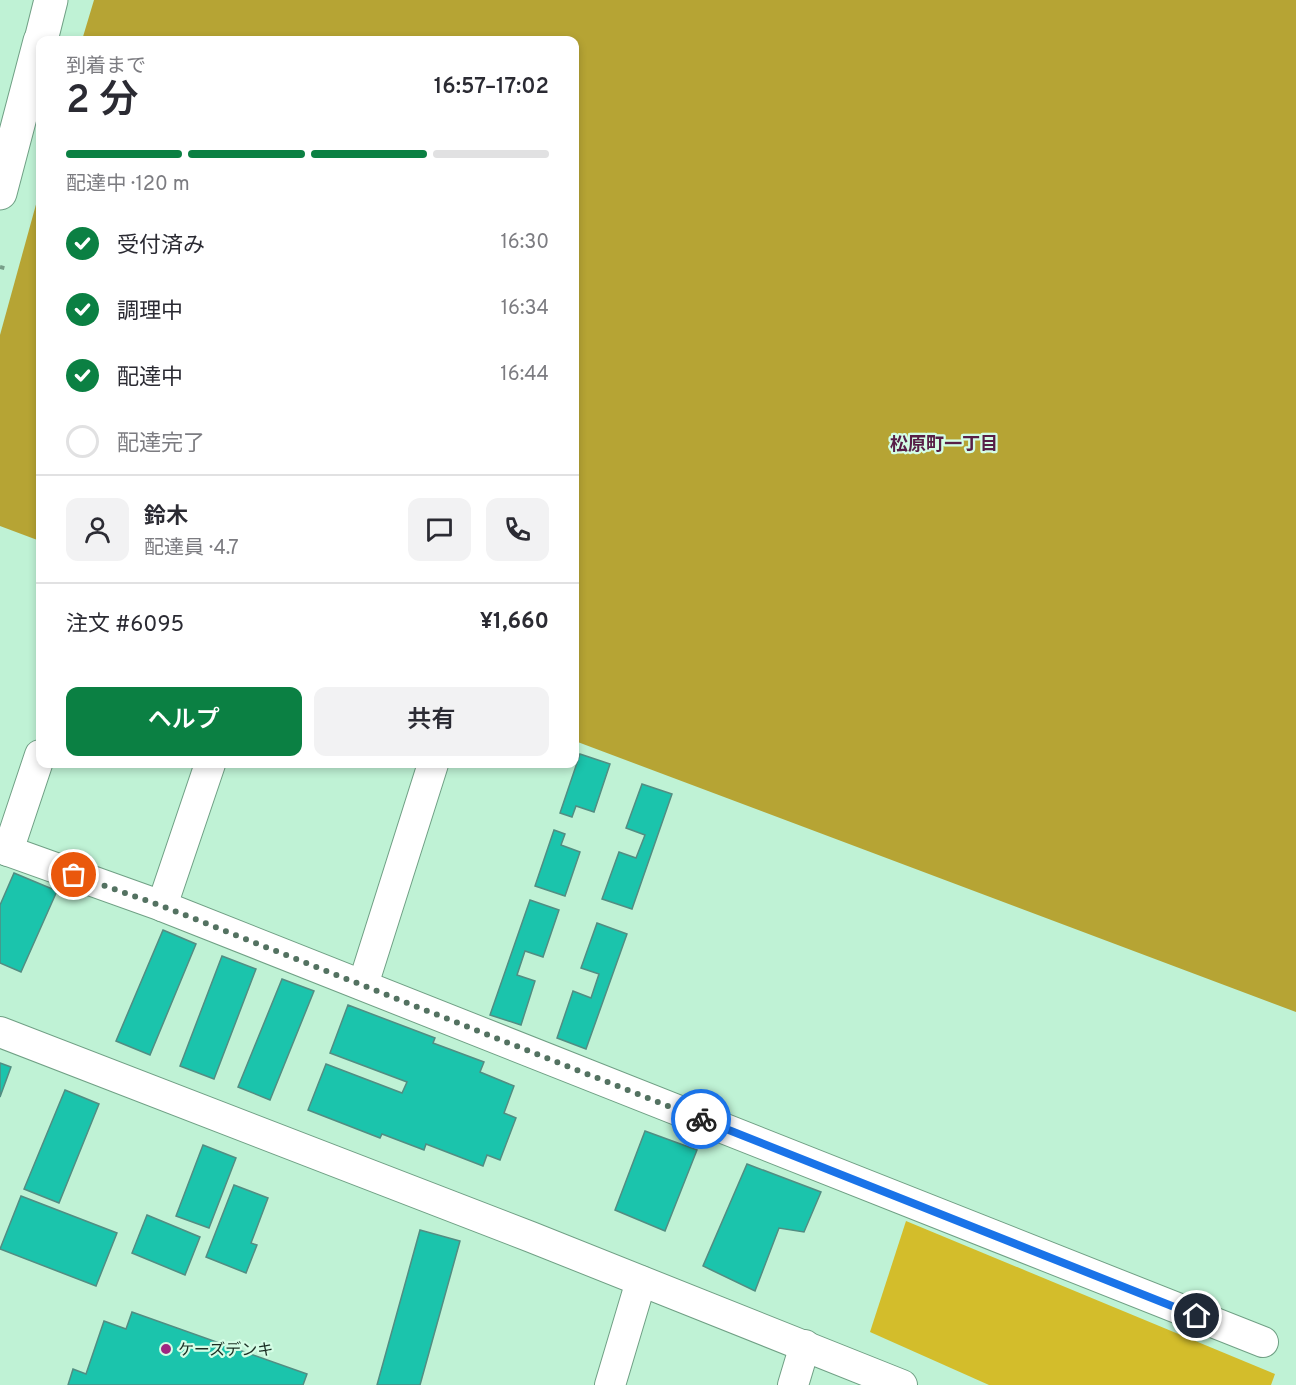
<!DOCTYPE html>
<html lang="ja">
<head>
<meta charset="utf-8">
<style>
	body { margin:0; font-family:Overpass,"Noto Sans JP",sans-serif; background:#f2f2f3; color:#2b2b33; height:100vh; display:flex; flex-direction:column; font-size:22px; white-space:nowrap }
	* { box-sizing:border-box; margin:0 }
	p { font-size:20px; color:#7c7c81 }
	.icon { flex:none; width:33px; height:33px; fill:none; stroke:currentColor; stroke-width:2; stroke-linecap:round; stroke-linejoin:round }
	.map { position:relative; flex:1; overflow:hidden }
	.drawer { position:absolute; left:36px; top:36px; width:543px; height:732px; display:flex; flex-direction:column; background:#fff; border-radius:12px; box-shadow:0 3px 9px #0003 }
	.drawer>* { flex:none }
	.pin { position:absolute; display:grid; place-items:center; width:51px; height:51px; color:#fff; margin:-26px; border:3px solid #fff; border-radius:50%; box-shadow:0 2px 6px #0007 }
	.courier { position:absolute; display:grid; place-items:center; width:60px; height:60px; margin:-30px; border:4px solid #1a73e8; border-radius:50%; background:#fff; color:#222; box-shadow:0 2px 8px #0007 }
	.headline em { font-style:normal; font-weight:600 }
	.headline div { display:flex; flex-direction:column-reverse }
	.headline { display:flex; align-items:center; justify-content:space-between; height:102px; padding:0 30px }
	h1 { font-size:39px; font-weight:600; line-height:45px }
	.bar { display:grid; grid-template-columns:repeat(4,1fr); gap:9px 6px; align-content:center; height:72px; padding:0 30px }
	.bar i { height:8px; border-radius:4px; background:#e1e1e2 }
	.bar .selected { background:#0b8043 }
	.bar p { grid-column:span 4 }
	.line { display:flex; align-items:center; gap:15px; padding:0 30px; border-top:2px solid #e1e1e2 }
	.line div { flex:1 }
	.round { display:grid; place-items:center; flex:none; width:63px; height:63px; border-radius:12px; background:#f2f2f3 }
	ol { padding:0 30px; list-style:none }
	li { display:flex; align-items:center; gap:18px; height:66px }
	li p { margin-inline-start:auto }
	li .icon { padding:6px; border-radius:50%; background:#0b8043; color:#fff; stroke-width:4 }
	li:last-child { color:#7c7c81 }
	li i { width:33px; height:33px; border:3px solid #e1e1e2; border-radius:50% }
	.primary-button { display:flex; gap:12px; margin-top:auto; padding:12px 30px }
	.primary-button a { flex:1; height:69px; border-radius:12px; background:#0b8043; color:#fff; font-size:24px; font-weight:600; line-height:69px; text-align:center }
	.primary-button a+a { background:#f2f2f3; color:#2b2b33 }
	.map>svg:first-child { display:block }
	.green { fill:#d3bd2b }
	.forest { fill:#b6a434 }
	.building { fill:#1bc4ac; stroke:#528d82; stroke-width:1.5 }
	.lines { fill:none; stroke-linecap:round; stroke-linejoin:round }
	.minor-casing { stroke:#70a085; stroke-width:32 }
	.major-casing { stroke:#70a085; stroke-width:35 }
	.path { stroke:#789e89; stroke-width:4; stroke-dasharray:4.5 4.5; stroke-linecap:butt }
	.minor { stroke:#fff; stroke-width:30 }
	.major { stroke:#fff; stroke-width:33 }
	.done { stroke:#537261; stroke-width:6; stroke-dasharray:0 10.8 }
	.route { stroke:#1a73e8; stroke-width:8 }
	.poi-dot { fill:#9e2781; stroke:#d4fde5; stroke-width:2 }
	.labels { text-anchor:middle; stroke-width:4.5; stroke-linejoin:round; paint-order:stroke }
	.poi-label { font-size:16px; fill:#192d22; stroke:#d4fde5; text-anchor:start }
	.neighbourhood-label { font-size:18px; font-weight:bold; fill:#571e47; stroke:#d4fde5 }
</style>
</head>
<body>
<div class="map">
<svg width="1296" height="1385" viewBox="0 0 1296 1385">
	<rect width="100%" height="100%" fill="#bff2d5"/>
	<path class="green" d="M 906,1221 L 1275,1374 L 1271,1385 L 989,1385 L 870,1332 Z"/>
	<g class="forest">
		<path d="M 94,0 L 1296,0 L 1296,1012 L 575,741 L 574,40 L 82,40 Z"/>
		<path d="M 40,190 L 40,541 L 0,526 L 0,335 Z"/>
	</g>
	<g class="building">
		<path d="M 580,754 L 610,764 L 594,812 L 576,806 L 572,817 L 560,813 Z"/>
		<path d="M 642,784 L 672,794 L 632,909 L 602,899 L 619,852 L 636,858 L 645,835 L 626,828 Z"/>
		<path d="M 554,830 L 565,834 L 561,845 L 580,852 L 565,896 L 535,886 Z"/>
		<path d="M 14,873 L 57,891 L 21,972 L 0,963 L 0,905 Z"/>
		<path d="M 530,900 L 559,910 L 543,957 L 525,951 L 517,975 L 535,981 L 521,1025 L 490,1015 Z"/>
		<path d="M 597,923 L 627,934 L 586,1049 L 557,1038 L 573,991 L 591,998 L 599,974 L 581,968 Z"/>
		<path d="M 163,930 L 196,944 L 150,1055 L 116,1041 Z"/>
		<path d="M 222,956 L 256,969 L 214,1079 L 180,1066 Z"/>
		<path d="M 282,979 L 314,991 L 270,1100 L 238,1087 Z"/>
		<path d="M 348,1005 L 435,1038 L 433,1043 L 484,1062 L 480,1072 L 514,1086 L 504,1113 L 516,1118 L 500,1160 L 487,1155 L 483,1166 L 426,1144 L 424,1150 L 382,1134 L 380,1138 L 308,1110 L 326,1064 L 402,1093 L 407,1082 L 330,1053 Z"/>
		<path d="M 0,1063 L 11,1067 L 0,1097 Z"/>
		<path d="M 65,1090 L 99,1104 L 59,1203 L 24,1189 Z"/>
		<path d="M 645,1131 L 697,1150 L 665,1231 L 615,1210 Z"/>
		<path d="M 203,1145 L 236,1158 L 209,1228 L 176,1216 Z"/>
		<path d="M 747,1164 L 821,1192 L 804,1232 L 779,1228 L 755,1291 L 703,1266 Z"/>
		<path d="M 234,1185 L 268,1198 L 251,1243 L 257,1245 L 246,1273 L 206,1257 Z"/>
		<path d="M 21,1196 L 117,1233 L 96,1286 L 0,1249 Z"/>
		<path d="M 147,1215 L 200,1237 L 185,1275 L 132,1253 Z"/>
		<path d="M 420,1230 L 460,1241 L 420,1385 L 377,1385 Z"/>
		<path d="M 132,1312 L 307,1374 L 303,1385 L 68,1385 L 73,1369 L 86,1374 L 104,1321 L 126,1329 Z"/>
	</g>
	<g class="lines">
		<g class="minor-casing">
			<g id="minor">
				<path d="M 0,848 L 162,906 L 1263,1342"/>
				<path d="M 8,851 L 40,755"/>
				<path d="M 162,906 L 210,764"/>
				<path d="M 363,985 L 433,764"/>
				<path d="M 0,1032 L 531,1237 L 902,1385"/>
				<path d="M 610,1385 L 641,1281"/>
				<path d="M 793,1385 L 805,1345"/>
			</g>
		</g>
		<g class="major-casing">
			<g id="major">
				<path d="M 41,40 L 51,0"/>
				<path d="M 0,193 L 40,41"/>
			</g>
		</g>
		<path class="path" d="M 0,267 L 8,269"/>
		<use href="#minor" class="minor"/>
		<use href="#major" class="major"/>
	</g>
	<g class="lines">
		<path class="done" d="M 74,875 L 162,906 L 701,1119"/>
		<path class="route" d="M 701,1119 L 1197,1316"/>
	</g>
	<circle class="poi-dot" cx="166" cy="1349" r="6"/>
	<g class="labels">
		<g class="poi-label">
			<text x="178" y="1355">ケーズデンキ</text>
		</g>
		<g class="neighbourhood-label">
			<text x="944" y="450">松原町一丁目</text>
		</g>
	</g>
</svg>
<div class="pin" style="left:74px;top:875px;background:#ea580c"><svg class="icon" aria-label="bag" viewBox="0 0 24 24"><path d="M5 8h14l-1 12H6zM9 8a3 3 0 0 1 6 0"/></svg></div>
<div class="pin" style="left:1197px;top:1316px;background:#1f2937"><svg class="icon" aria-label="home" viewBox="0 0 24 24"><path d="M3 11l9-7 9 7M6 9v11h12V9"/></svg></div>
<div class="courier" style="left:701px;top:1119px"><svg class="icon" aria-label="bike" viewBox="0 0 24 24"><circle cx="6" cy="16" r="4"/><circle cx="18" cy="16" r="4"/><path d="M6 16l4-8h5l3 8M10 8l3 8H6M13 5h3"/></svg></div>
<section class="drawer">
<div class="headline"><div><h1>2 分</h1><p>到着まで</p></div><em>16:57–17:02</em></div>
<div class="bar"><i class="selected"></i><i class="selected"></i><i class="selected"></i><i></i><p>配達中 · 120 m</p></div>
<ol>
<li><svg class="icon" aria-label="check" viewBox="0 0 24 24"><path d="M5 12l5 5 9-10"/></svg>受付済み<p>16:30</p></li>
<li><svg class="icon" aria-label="check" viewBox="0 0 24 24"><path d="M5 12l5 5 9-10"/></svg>調理中<p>16:34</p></li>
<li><svg class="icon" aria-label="check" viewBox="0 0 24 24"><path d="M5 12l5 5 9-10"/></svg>配達中<p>16:44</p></li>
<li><i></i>配達完了</li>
</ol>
<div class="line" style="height:108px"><a class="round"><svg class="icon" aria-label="person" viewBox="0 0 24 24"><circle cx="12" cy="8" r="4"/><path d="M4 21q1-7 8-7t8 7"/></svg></a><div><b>鈴木</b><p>配達員 · 4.7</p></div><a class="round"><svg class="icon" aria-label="chat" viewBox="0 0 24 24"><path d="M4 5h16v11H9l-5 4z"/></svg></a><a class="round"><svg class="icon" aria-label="phone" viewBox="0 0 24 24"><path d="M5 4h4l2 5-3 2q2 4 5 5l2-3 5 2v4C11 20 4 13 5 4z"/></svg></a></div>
<div class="line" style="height:78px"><div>注文 #6095</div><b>¥1,660</b></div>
<div class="primary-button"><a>ヘルプ</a><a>共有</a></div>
</section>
</div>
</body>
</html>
